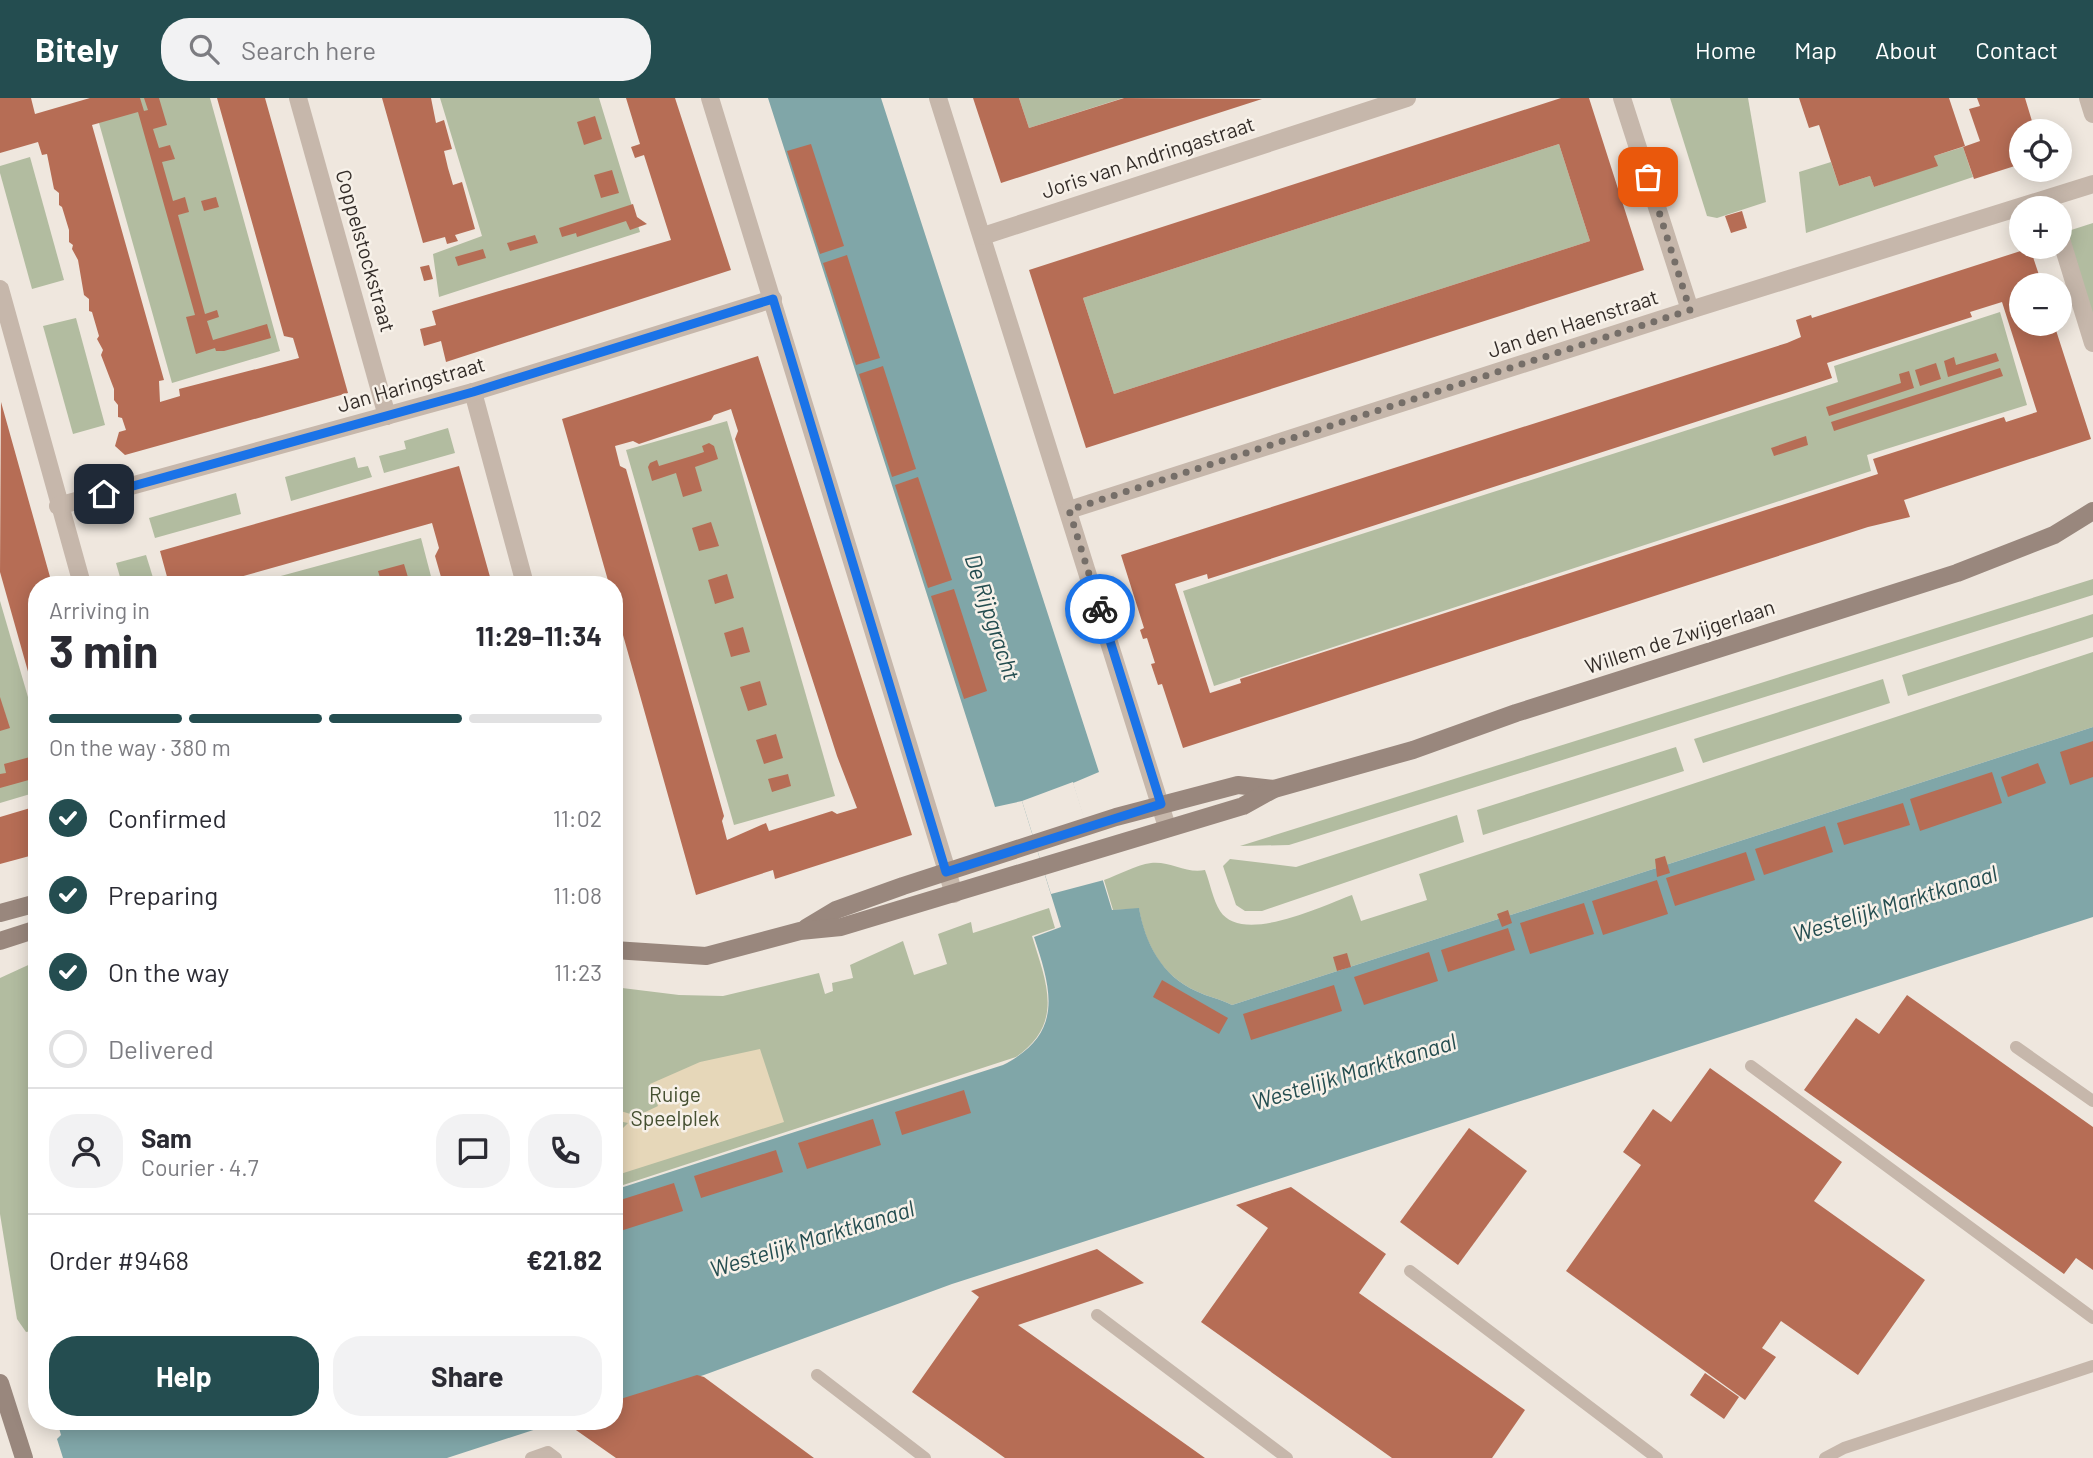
<!DOCTYPE html>
<html lang="en">
<head>
<meta charset="utf-8">
<style>
	body { margin:0; font-family:Barlow,sans-serif; background:#f2f2f3; color:#2b2b33; height:100vh; display:flex; flex-direction:column; font-size:26px; white-space:nowrap }
	* { box-sizing:border-box; margin:0 }
	p { font-size:23px; color:#7c7c81 }
	.icon { flex:none; width:38px; height:38px; fill:none; stroke:currentColor; stroke-width:2; stroke-linecap:round; stroke-linejoin:round }
	.map { position:relative; flex:1; overflow:hidden }
	.details { position:absolute; left:28px; top:478px; width:595px; height:854px; display:flex; flex-direction:column; background:#fff; border-radius:28px; box-shadow:0 4px 18px #0003 }
	.details>* { flex:none }
	.buttons { position:absolute; left:2009px; top:21px; display:grid; gap:14px }
	.buttons a { display:grid; place-items:center; width:63px; height:63px; border-radius:50%; background:#fff; box-shadow:0 4px 18px #0003; font-size:35px }
	.pin { position:absolute; display:grid; place-items:center; width:60px; height:60px; color:#fff; margin:-30px; border-radius:14px; box-shadow:0 4px 10px #0006 }
	.courier { position:absolute; display:grid; place-items:center; width:70px; height:70px; margin:-35px; border:5px solid #1a73e8; border-radius:50%; background:#fff; color:#222; box-shadow:0 2px 9px #0007 }
	.summary em { font-style:normal; font-weight:700 }
	.summary div { display:flex; flex-direction:column-reverse }
	.summary { display:flex; align-items:center; justify-content:space-between; height:119px; padding:0 21px }
	h1 { font-size:46px; font-weight:700; line-height:52px }
	.bar { display:grid; grid-template-columns:repeat(4,1fr); gap:10px 7px; align-content:center; height:84px; padding:0 21px }
	.bar i { height:9px; border-radius:5px; background:#e1e1e2 }
	.bar .on { background:#244d50 }
	.bar p { grid-column:span 4 }
	.line { display:flex; align-items:center; gap:18px; padding:0 21px; border-top:2px solid #e1e1e2 }
	.line div { flex:1 }
	.round { display:grid; place-items:center; flex:none; width:74px; height:74px; border-radius:28px; background:#f2f2f3 }
	ol { padding:0 21px; list-style:none }
	li { display:flex; align-items:center; gap:21px; height:77px }
	li p { margin-inline-start:auto }
	li .icon { padding:7px; border-radius:50%; background:#244d50; color:#fff; stroke-width:4 }
	li:last-child { color:#7c7c81 }
	li i { width:38px; height:38px; border:4px solid #e1e1e2; border-radius:50% }
	.action { display:flex; gap:14px; margin-top:auto; padding:14px 21px }
	.action a { flex:1; height:80px; border-radius:28px; background:#244d50; color:#fff; font-size:28px; font-weight:700; line-height:80px; text-align:center }
	.action a+a { background:#f2f2f3; color:#2b2b33 }
	header { display:flex; align-items:center; gap:42px; box-sizing:border-box; height:98px; padding:0 35px; background:#244d50; color:#fff }
	header strong { font-size:33px }
	nav { display:flex; gap:38px; margin-inline-start:auto; font-size:24px }
	.search { width:490px; height:63px; background:#f2f2f3; display:flex; align-items:center; gap:18px; box-sizing:border-box; padding:0 24px; border-radius:28px; color:#7c7c81; font-size:26px }
	.map>svg:first-child { display:block }
	.green { fill:#b2bca0 }
	.sand { fill:#e6d7b9 }
	.water { fill:#80a6a8 }
	.pier { fill:#efe7de }
	.building { fill:#b66d55; fill-rule:evenodd }
	.lines { fill:none; stroke-linecap:round; stroke-linejoin:round }
	.lane { stroke:#c6b7ab; stroke-width:12 }
	.street { stroke:#c6b7ab; stroke-width:18 }
	.secondary { stroke:#99877d; stroke-width:18 }
	.done { stroke:#756e68; stroke-width:7; stroke-dasharray:0 12.6 }
	.route { stroke:#1a73e8; stroke-width:9 }
	.labels { text-anchor:middle; stroke-width:5; stroke-linejoin:round; paint-order:stroke }
	.street-label { font-size:21px; fill:#342d29; stroke:#f7f1e9 }
	.park-label { font-size:21px; fill:#444f30; stroke:#f7f1e9 }
	.water-label { font-size:23px; font-style:italic; fill:#244d50; stroke:#f7f1e9 }
</style>
</head>
<body>
<header>
<strong>Bitely</strong>
<div class="search"><svg class="icon" aria-label="search" viewBox="0 0 24 24"><circle cx="10" cy="10" r="6"/><path d="M15 15l6 6"/></svg>Search here</div>
<nav><a>Home</a><a>Map</a><a>About</a><a>Contact</a></nav>
</header>
<div class="map">
<svg width="2093" height="1360" viewBox="0 0 2093 1360">
	<rect width="100%" height="100%" fill="#efe7de"/>
	<g class="green">
		<path d="M 92,0 L 210,0 L 280,253 L 172,285 Z"/>
		<path d="M 440,0 L 599,0 L 640,134 L 439,199 L 433,156 L 482,138 Z"/>
		<path d="M 1019,0 L 1123,0 L 1029,30 Z"/>
		<path d="M 1670,0 L 1748,0 L 1766,104 L 1717,120 L 1707,118 Z"/>
		<path d="M 1559,46 L 1590,143 L 1114,296 L 1083,200 Z"/>
		<path d="M 1963,49 L 1973,79 L 1806,135 L 1799,74 L 1831,64 L 1839,88 L 1870,78 L 1874,89 L 1937,67 L 1934,58 Z"/>
		<path d="M 30,59 L 64,182 L 32,191 L 0,75 L 0,68 Z"/>
		<path d="M 2093,125 L 2093,228 L 2065,134 Z"/>
		<path d="M 2000,214 L 2027,307 L 1867,357 L 1871,373 L 1214,588 L 1183,493 L 1838,284 L 1834,268 Z"/>
		<path d="M 76,220 L 105,327 L 73,336 L 43,228 Z"/>
		<path d="M 727,323 L 835,698 L 734,727 L 626,352 Z"/>
		<path d="M 448,330 L 455,355 L 384,375 L 379,358 L 406,351 L 404,343 Z"/>
		<path d="M 355,359 L 358,370 L 368,368 L 372,379 L 291,403 L 285,379 Z"/>
		<path d="M 236,395 L 241,416 L 155,440 L 149,420 Z"/>
		<path d="M 421,440 L 433,486 L 251,486 Z"/>
		<path d="M 146,457 L 155,486 L 122,486 L 116,465 Z"/>
		<path d="M 2093,481 L 2093,497 L 1289,747 L 1240,748 Z"/>
		<path d="M 0,503 L 37,630 L 37,694 L 0,705 Z"/>
		<path d="M 2093,516 L 2093,539 L 1908,598 L 1902,577 Z"/>
		<path d="M 2093,554 L 2093,629 L 1232,907 C 1221,901 1208,899 1196,893 C 1162,878 1145,846 1139,811 L 1113,812 L 1104,782 C 1118,777 1136,767 1151,765 C 1171,763 1186,776 1205,772 C 1210,785 1213,802 1220,813 C 1242,847 1322,808 1352,797 L 1361,823 L 1427,802 L 1419,776 Z"/>
		<path d="M 1883,581 L 1890,605 L 1703,665 L 1694,641 Z"/>
		<path d="M 1676,649 L 1684,673 L 1483,737 L 1477,712 Z"/>
		<path d="M 1457,717 L 1464,744 L 1262,813 L 1245,813 L 1236,807 L 1223,768 L 1230,761 L 1296,769 Z"/>
		<path d="M 1049,810 L 1055,830 L 1032,838 C 1046,884 1065,925 1016,959 L 614,1090 L 614,889 L 679,897 L 723,898 L 819,875 L 825,896 L 833,893 L 832,885 L 853,880 L 850,867 L 903,843 L 914,877 L 947,866 L 938,836 L 971,824 L 973,835 Z"/>
		<path d="M 37,863 L 37,1232 L 26,1234 L 17,1221 L 0,1116 L 0,880 Z"/>
	</g>
	<path class="sand" d="M 760,951 L 784,1024 L 614,1078 L 614,1039 L 628,1025 L 614,1022 L 614,1011 L 637,1018 L 658,1008 L 650,986 L 700,964 Z"/>
	<g class="water">
		<path d="M 768,0 L 881,0 L 1099,674 L 1073,685 L 1112,812 L 1139,810 C 1145,845 1162,878 1196,893 C 1208,899 1221,901 1232,907 L 2093,629 L 2093,819 L 952,1186 L 704,1277 L 614,1306 L 614,1092 L 1003,967 C 1064,936 1052,893 1034,839 L 1061,829 L 1022,703 L 995,709 Z"/>
		<path d="M 57,1323 L 561,1323 L 447,1360 L 63,1360 L 57,1341 L 61,1337 Z"/>
	</g>
	<path class="pier" d="M 1073,684 L 1104,782 L 1051,796 L 1022,703 Z"/>
	<g class="building">
		<path d="M 0,0 L 31,0 L 35,16 L 90,0 L 140,0 L 144,13 L 148,12 L 144,0 L 159,0 L 167,27 L 153,31 L 159,50 L 170,47 L 175,61 L 162,64 L 173,103 L 185,99 L 189,114 L 178,117 L 205,216 L 217,212 L 219,219 L 207,223 L 213,242 L 267,226 L 271,240 L 224,253 L 216,253 L 215,250 L 196,256 L 186,219 L 195,217 L 138,14 L 92,27 L 164,282 L 159,283 L 160,304 L 180,298 L 179,291 L 299,260 L 293,240 L 284,238 L 217,0 L 265,0 L 348,295 L 125,357 L 115,348 L 119,334 L 126,332 L 122,320 L 118,319 L 118,307 L 114,302 L 114,291 L 101,257 L 103,252 L 97,241 L 99,238 L 92,214 L 89,213 L 89,201 L 84,197 L 78,162 L 72,151 L 73,147 L 69,144 L 69,132 L 62,109 L 59,107 L 59,95 L 54,91 L 47,56 L 42,57 L 38,44 L 0,55 Z"/>
		<path d="M 382,0 L 431,0 L 436,25 L 444,22 L 452,51 L 444,53 L 448,70 L 453,87 L 462,84 L 475,131 L 455,137 L 458,143 L 447,146 L 445,139 L 423,145 Z"/>
		<path d="M 626,0 L 675,0 L 731,172 L 446,264 L 441,243 L 424,248 L 420,231 L 436,227 L 432,213 L 671,142 L 644,57 L 635,60 L 631,49 L 640,46 Z"/>
		<path d="M 973,0 L 1019,0 L 1029,30 L 1124,0 L 1262,1 L 1001,85 Z"/>
		<path d="M 1561,0 L 1589,0 L 1644,172 L 1086,350 L 1029,172 ZM 1559,46 L 1590,143 L 1114,296 L 1083,200 Z"/>
		<path d="M 1799,0 L 1949,0 L 1965,48 L 1934,58 L 1938,68 L 1874,89 L 1870,78 L 1839,88 L 1819,27 L 1809,30 Z"/>
		<path d="M 1977,0 L 2025,0 L 2035,33 L 2021,33 L 2021,66 L 1974,81 L 1963,49 L 1980,43 L 1969,11 L 1980,8 Z"/>
		<path d="M 595,18 L 602,41 L 584,47 L 577,24 Z"/>
		<path d="M 811,46 L 844,148 L 820,156 L 787,53 Z"/>
		<path d="M 612,72 L 619,95 L 601,100 L 594,77 Z"/>
		<path d="M 216,99 L 219,109 L 204,113 L 201,103 Z"/>
		<path d="M 633,106 L 637,119 L 647,126 L 630,132 L 626,123 L 577,139 L 576,135 L 562,139 L 559,130 Z"/>
		<path d="M 1742,113 L 1747,130 L 1731,135 L 1725,118 Z"/>
		<path d="M 535,137 L 538,145 L 510,153 L 507,145 Z"/>
		<path d="M 2030,150 L 2042,186 L 2021,187 L 2021,226 L 2054,226 L 2091,341 L 1904,402 L 1910,419 L 1868,429 L 1183,650 L 1162,586 L 1158,587 L 1151,566 L 1155,565 L 1147,540 L 1143,541 L 1140,532 L 1144,530 L 1121,457 L 1787,245 L 1801,239 L 1796,222 L 1811,217 L 1812,220 ZM 2002,204 L 2037,314 L 2006,324 L 2004,319 L 1873,361 L 1878,376 L 1240,581 L 1241,585 L 1210,595 L 1175,486 L 1207,476 L 1208,481 L 1832,280 L 1827,265 L 1972,219 L 1970,214 Z"/>
		<path d="M 483,151 L 486,160 L 458,168 L 455,159 Z"/>
		<path d="M 847,157 L 880,260 L 856,267 L 823,165 Z"/>
		<path d="M 429,167 L 433,181 L 424,183 L 420,169 Z"/>
		<path d="M 1996,255 L 1999,263 L 1948,279 L 1944,263 L 1954,259 L 1956,267 Z"/>
		<path d="M 758,258 L 912,737 L 775,781 L 773,772 L 696,797 L 614,505 L 614,486 L 609,486 L 562,321 ZM 731,311 L 738,333 L 735,341 L 837,658 L 857,710 L 837,716 L 832,713 L 769,733 L 766,725 L 727,742 L 722,723 L 724,718 L 641,424 L 626,371 L 620,368 L 615,348 L 633,343 L 639,346 L 711,322 L 714,317 Z"/>
		<path d="M 1936,265 L 1941,281 L 1920,288 L 1915,272 Z"/>
		<path d="M 883,268 L 916,371 L 892,379 L 859,276 Z"/>
		<path d="M 2000,270 L 2003,278 L 1834,333 L 1831,324 Z"/>
		<path d="M 1909,273 L 1914,290 L 1829,318 L 1826,309 L 1901,285 L 1899,276 Z"/>
		<path d="M 1,304 L 52,486 L 37,486 L 36,602 L 0,474 Z"/>
		<path d="M 1806,338 L 1808,347 L 1774,358 L 1771,350 Z"/>
		<path d="M 709,345 L 714,348 L 718,361 L 695,369 L 702,393 L 683,399 L 676,375 L 652,383 L 648,369 L 650,365 L 657,362 L 659,368 L 695,357 L 704,354 L 702,348 Z"/>
		<path d="M 459,368 L 492,486 L 443,486 L 435,458 L 439,450 L 432,425 L 215,486 L 169,486 L 160,453 Z"/>
		<path d="M 918,379 L 952,482 L 928,490 L 895,387 Z"/>
		<path d="M 711,424 L 719,448 L 699,453 L 692,430 Z"/>
		<path d="M 404,466 L 410,486 L 396,486 L 395,483 L 382,486 L 378,473 Z"/>
		<path d="M 727,476 L 734,500 L 715,506 L 708,482 Z"/>
		<path d="M 954,491 L 987,593 L 964,601 L 931,498 Z"/>
		<path d="M 743,529 L 750,554 L 731,559 L 724,535 Z"/>
		<path d="M 760,583 L 767,607 L 748,613 L 740,589 Z"/>
		<path d="M 0,599 L 10,630 L 0,633 Z"/>
		<path d="M 776,636 L 783,660 L 764,666 L 756,642 Z"/>
		<path d="M 2093,643 L 2093,679 L 2070,687 L 2060,654 Z"/>
		<path d="M 30,659 L 36,680 L 0,690 L 0,676 L 6,675 L 4,666 Z"/>
		<path d="M 2038,665 L 2046,685 L 2008,699 L 2001,679 Z"/>
		<path d="M 1992,674 L 2002,705 L 1920,733 L 1910,701 Z"/>
		<path d="M 788,676 L 791,688 L 772,694 L 768,681 Z"/>
		<path d="M 1903,705 L 1910,727 L 1844,747 L 1837,725 Z"/>
		<path d="M 37,708 L 37,756 L 0,766 L 0,719 Z"/>
		<path d="M 1825,728 L 1833,754 L 1764,777 L 1755,751 Z"/>
		<path d="M 1746,754 L 1755,782 L 1675,808 L 1666,780 Z"/>
		<path d="M 1665,758 L 1670,775 L 1657,779 L 1655,761 Z"/>
		<path d="M 1657,782 L 1668,816 L 1603,837 L 1592,803 Z"/>
		<path d="M 1584,805 L 1594,836 L 1530,856 L 1520,825 Z"/>
		<path d="M 1508,812 L 1512,825 L 1502,829 L 1497,816 Z"/>
		<path d="M 1508,830 L 1515,852 L 1448,874 L 1441,852 Z"/>
		<path d="M 1429,854 L 1438,883 L 1364,907 L 1354,879 Z"/>
		<path d="M 1347,855 L 1351,869 L 1337,873 L 1333,859 Z"/>
		<path d="M 1162,882 L 1228,920 L 1219,936 L 1153,899 Z"/>
		<path d="M 1334,887 L 1342,913 L 1251,942 L 1243,916 Z"/>
		<path d="M 1907,897 L 2093,1029 L 2093,1172 L 2076,1160 L 2064,1176 L 1804,992 L 1856,920 L 1879,936 Z"/>
		<path d="M 1710,970 L 1842,1064 L 1814,1103 L 1925,1182 L 1858,1277 L 1781,1223 L 1762,1250 L 1776,1259 L 1745,1302 L 1566,1173 L 1641,1067 L 1623,1054 L 1653,1011 L 1671,1024 Z"/>
		<path d="M 964,992 L 971,1015 L 902,1037 L 895,1014 Z"/>
		<path d="M 873,1021 L 881,1047 L 807,1071 L 798,1045 Z"/>
		<path d="M 1469,1030 L 1527,1073 L 1458,1167 L 1400,1124 Z"/>
		<path d="M 776,1052 L 783,1074 L 701,1100 L 694,1078 Z"/>
		<path d="M 674,1085 L 683,1113 L 614,1135 L 614,1104 Z"/>
		<path d="M 1291,1089 L 1386,1156 L 1359,1195 L 1525,1312 L 1492,1360 L 1392,1360 L 1201,1224 L 1268,1130 L 1236,1107 Z"/>
		<path d="M 1097,1151 L 1144,1185 L 1018,1227 L 1205,1360 L 1005,1360 L 912,1294 L 979,1199 L 971,1193 Z"/>
		<path d="M 1705,1275 L 1739,1299 L 1724,1321 L 1690,1297 Z"/>
		<path d="M 697,1277 L 704,1279 L 814,1360 L 616,1360 L 563,1323 L 614,1323 L 614,1303 Z"/>
	</g>
	<g class="lines">
		<g class="lane">
			<path d="M 2016,949 L 2093,1003"/>
			<path d="M 1751,968 L 2093,1220"/>
			<path d="M 1410,1173 L 1657,1360"/>
			<path d="M 1097,1217 L 1287,1360"/>
			<path d="M 817,1277 L 925,1360"/>
			<path d="M 531,1360 L 548,1354 L 556,1360"/>
			<path d="M 1825,1360 L 1844,1350 L 2093,1268"/>
		</g>
		<g class="street">
			<path d="M 298,0 L 387,318"/>
			<path d="M 710,0 L 954,796"/>
			<path d="M 938,0 L 1167,729"/>
			<path d="M 1622,0 L 1690,212"/>
			<path d="M 2088,0 L 2093,16"/>
			<path d="M 983,138 L 1407,0"/>
			<path d="M 2060,138 L 2093,245"/>
			<path d="M 0,191 L 82,486"/>
			<path d="M 473,294 L 525,486"/>
			<path d="M 58,408 L 473,294 L 773,201"/>
			<path d="M 1069,412 L 1690,212 L 2093,86"/>
		</g>
		<g class="secondary">
			<path d="M 0,815 L 37,805"/>
			<path d="M 806,830 L 836,812 L 903,788 L 1116,719 L 1238,687 L 1274,691"/>
			<path d="M 0,843 L 37,831"/>
			<path d="M 614,852 L 706,858 L 800,833 L 841,829 L 1243,708 L 1274,691 L 1413,652 L 1516,615 L 1957,475 L 2054,437 L 2093,413"/>
			<path d="M 0,1285 L 24,1360"/>
		</g>
	</g>
	<g class="lines">
		<path class="done" d="M 1100,511 L 1069,412 L 1690,212 L 1648,79"/>
		<path class="route" d="M 104,396 L 473,294 L 773,201 L 946,774 L 1161,706 L 1100,511"/>
	</g>
	<g class="labels">
		<g class="street-label">
			<text transform="translate(1148 60) rotate(-18)" y="7">Joris van Andringastraat</text>
			<text transform="translate(365 153) rotate(74)" y="7">Coppelstockstraat</text>
			<text transform="translate(1573 226) rotate(-18)" y="7">Jan den Haenstraat</text>
			<text transform="translate(411 287) rotate(-16)" y="7">Jan Haringstraat</text>
			<text transform="translate(1680 539) rotate(-18)" y="7">Willem de Zwijgerlaan</text>
		</g>
		<g class="park-label">
			<text x="675" y="1004">Ruige<tspan x="675" dy="24">Speelplek</tspan></text>
		</g>
		<g class="water-label">
			<text transform="translate(992 519) rotate(72)" y="8">De Rijpgracht</text>
			<text transform="translate(1895 806) rotate(-17)" y="8">Westelijk Marktkanaal</text>
			<text transform="translate(1354 974) rotate(-17)" y="8">Westelijk Marktkanaal</text>
			<text transform="translate(812 1141) rotate(-17)" y="8">Westelijk Marktkanaal</text>
		</g>
	</g>
</svg>
<div class="buttons">
<a><svg class="icon" aria-label="locate" viewBox="0 0 24 24"><circle cx="12" cy="12" r="6"/><path d="M12 2v4M12 18v4M2 12h4M18 12h4"/></svg></a>
<a>+</a>
<a>−</a>
</div>
<div class="pin" style="left:1648px;top:79px;background:#ea580c"><svg class="icon" aria-label="bag" viewBox="0 0 24 24"><path d="M5 8h14l-1 12H6zM9 8a3 3 0 0 1 6 0"/></svg></div>
<div class="pin" style="left:104px;top:396px;background:#1f2937"><svg class="icon" aria-label="home" viewBox="0 0 24 24"><path d="M3 11l9-7 9 7M6 9v11h12V9"/></svg></div>
<div class="courier" style="left:1100px;top:511px"><svg class="icon" aria-label="bike" viewBox="0 0 24 24"><circle cx="6" cy="16" r="4"/><circle cx="18" cy="16" r="4"/><path d="M6 16l4-8h5l3 8M10 8l3 8H6M13 5h3"/></svg></div>
<section class="details">
<div class="summary"><div><h1>3 min</h1><p>Arriving in</p></div><em>11:29–11:34</em></div>
<div class="bar"><i class="on"></i><i class="on"></i><i class="on"></i><i></i><p>On the way · 380 m</p></div>
<ol>
<li><svg class="icon" aria-label="check" viewBox="0 0 24 24"><path d="M5 12l5 5 9-10"/></svg>Confirmed<p>11:02</p></li>
<li><svg class="icon" aria-label="check" viewBox="0 0 24 24"><path d="M5 12l5 5 9-10"/></svg>Preparing<p>11:08</p></li>
<li><svg class="icon" aria-label="check" viewBox="0 0 24 24"><path d="M5 12l5 5 9-10"/></svg>On the way<p>11:23</p></li>
<li><i></i>Delivered</li>
</ol>
<div class="line" style="height:126px"><a class="round"><svg class="icon" aria-label="person" viewBox="0 0 24 24"><circle cx="12" cy="8" r="4"/><path d="M4 21q1-7 8-7t8 7"/></svg></a><div><b>Sam</b><p>Courier · 4.7</p></div><a class="round"><svg class="icon" aria-label="chat" viewBox="0 0 24 24"><path d="M4 5h16v11H9l-5 4z"/></svg></a><a class="round"><svg class="icon" aria-label="phone" viewBox="0 0 24 24"><path d="M5 4h4l2 5-3 2q2 4 5 5l2-3 5 2v4C11 20 4 13 5 4z"/></svg></a></div>
<div class="line" style="height:91px"><div>Order #9468</div><b>€21.82</b></div>
<div class="action"><a>Help</a><a>Share</a></div>
</section>
</div>
</body>
</html>
